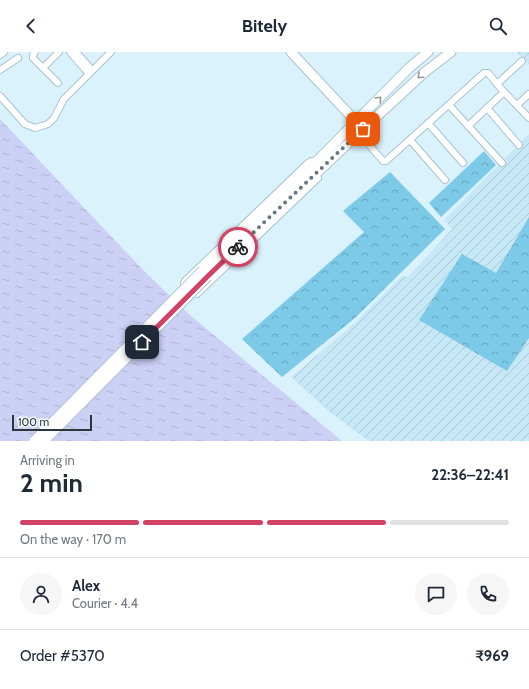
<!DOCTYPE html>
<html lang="en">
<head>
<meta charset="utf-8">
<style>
	body { margin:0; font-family:Cabin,sans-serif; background:#f6f6f7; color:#1f2937; height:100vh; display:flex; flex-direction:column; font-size:15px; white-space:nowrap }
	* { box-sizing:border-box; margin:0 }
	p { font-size:13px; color:#747a83 }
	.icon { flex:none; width:22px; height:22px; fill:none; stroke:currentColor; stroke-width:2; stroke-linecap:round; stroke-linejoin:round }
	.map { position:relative; height:389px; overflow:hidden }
	.panel { display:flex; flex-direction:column; background:#fff; flex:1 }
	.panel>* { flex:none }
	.scale { position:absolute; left:12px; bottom:10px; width:80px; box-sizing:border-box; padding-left:4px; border:2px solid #2c363a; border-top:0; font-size:11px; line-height:14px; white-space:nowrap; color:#2c363a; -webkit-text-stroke:3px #f6fbfd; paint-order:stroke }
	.pin { position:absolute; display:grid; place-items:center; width:34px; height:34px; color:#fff; margin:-17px; border-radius:8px; box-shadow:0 2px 6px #0006 }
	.courier { position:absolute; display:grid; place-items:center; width:40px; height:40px; margin:-20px; border:3px solid #d24265; border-radius:50%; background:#fff; color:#222; box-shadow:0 1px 5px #0007 }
	.head em { font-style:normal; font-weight:800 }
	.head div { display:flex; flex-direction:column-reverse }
	.head { display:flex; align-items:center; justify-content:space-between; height:68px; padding:0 20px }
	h1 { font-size:26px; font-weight:800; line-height:30px }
	.bar { display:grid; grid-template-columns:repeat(4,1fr); gap:6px 4px; align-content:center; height:48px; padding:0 20px }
	.bar i { height:5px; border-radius:3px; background:#e0e1e3 }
	.bar .selected { background:#d24265 }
	.bar p { grid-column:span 4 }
	.line { display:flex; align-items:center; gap:10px; padding:0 20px; border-top:1px solid #e0e1e3 }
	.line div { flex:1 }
	.round { display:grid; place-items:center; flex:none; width:42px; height:42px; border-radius:21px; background:#f6f6f7 }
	header { display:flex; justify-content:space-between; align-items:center; height:52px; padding:0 20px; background:#fff; font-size:18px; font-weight:800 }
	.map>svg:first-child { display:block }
	.industrial { fill:url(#industrial-furrows) }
	.forest { fill:url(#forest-crowns) }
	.water { fill:url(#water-ripples) }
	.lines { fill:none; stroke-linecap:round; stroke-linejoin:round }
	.street-casing { stroke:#abc2cc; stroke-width:8 }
	.secondary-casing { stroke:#abc2cc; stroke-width:11 }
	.street { stroke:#fff; stroke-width:6 }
	.secondary { stroke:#fff; stroke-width:9 }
	.secondary-bridge-casing { stroke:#abc2cc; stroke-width:11; stroke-linecap:butt }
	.secondary-bridge { stroke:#fff; stroke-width:9 }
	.oneway { stroke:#969a9c }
	.done { stroke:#69787e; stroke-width:4; stroke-dasharray:0 7.2 }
	.route { stroke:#d24265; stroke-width:5 }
</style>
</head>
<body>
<header><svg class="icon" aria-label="back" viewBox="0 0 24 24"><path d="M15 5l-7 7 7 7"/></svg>Bitely<svg class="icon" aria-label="search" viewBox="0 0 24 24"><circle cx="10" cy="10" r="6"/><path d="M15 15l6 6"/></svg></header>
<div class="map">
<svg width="529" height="389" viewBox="0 0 529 389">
	<defs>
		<pattern id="industrial-furrows" width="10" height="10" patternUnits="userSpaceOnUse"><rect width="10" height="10" fill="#c6e7f5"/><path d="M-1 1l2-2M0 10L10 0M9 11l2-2" fill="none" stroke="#aac7d3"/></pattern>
		<pattern id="forest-crowns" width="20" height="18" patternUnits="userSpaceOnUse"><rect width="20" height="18" fill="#7dcae8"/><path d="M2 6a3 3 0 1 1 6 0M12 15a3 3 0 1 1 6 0" fill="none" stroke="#67a5bd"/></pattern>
		<pattern id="water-ripples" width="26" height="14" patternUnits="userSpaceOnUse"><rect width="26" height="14" fill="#cdd0f5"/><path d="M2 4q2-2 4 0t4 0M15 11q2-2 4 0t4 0" fill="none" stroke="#b0b3d3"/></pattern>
	</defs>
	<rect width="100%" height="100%" fill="#d9f2fc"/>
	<g class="industrial">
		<path d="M 516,0 L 529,0 L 529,12 Z"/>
		<path d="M 529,82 L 529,389 L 369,389 L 331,361 L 291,325 L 356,270 L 402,224 L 408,225 L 452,177 L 444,168 Z"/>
	</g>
	<g class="forest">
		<path d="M 484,99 L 496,113 L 441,165 L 429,151 Z"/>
		<path d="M 390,120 L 445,177 L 355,266 L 282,325 L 242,287 L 364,180 L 343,159 Z"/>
		<path d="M 529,165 L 529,286 L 507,319 L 419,268 L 462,202 L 496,221 Z"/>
	</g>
	<path class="water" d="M 0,67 L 145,220 L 191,264 L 342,389 L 0,389 Z"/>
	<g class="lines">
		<g class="street-casing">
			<g id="street">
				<path d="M 35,0 L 33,3 L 33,6 L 58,31"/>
				<path d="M 70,0 L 89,22"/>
				<path d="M 76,0 L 92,18"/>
				<path d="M 0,3 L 4,0"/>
				<path d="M 43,16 L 59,0"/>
				<path d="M 0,18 L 18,6"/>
				<path d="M 497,32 L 522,9"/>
				<path d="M 0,44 L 25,72 L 35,76 L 42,74 L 48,72 L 54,66 L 64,47 L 111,0"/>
				<path d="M 449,53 L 502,111"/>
				<path d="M 517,53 L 529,42"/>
				<path d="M 487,56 L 519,93"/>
				<path d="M 428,71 L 463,111"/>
				<path d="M 468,74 L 504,40"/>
				<path d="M 359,81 L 383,109 L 386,109 L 484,21 L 488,21 L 504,40 L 529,66"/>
				<path d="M 410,88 L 445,128"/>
				<path d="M 317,109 L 311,109 L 308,111 L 185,229 L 184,231 L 195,241 L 197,242 L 318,126"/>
			</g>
		</g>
		<g class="secondary-casing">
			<g id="secondary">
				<path d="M 291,0 L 360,74"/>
				<path d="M 203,218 L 312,114 L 409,16 L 428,0"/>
				<path d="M 208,224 L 359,81 L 425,20 L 451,0"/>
			</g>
		</g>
		<use href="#street" class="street"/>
		<use href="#secondary" class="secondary"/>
		<g class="secondary-bridge-casing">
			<g id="secondary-bridge">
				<path d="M 34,389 L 203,218"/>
				<path d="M 44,389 L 208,224"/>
			</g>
		</g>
		<use href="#secondary-bridge" class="secondary-bridge"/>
	</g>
	<defs><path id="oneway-chevron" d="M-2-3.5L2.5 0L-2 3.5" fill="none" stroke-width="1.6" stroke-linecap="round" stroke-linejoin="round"/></defs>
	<g class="oneway">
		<use href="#oneway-chevron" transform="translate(420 24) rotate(138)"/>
		<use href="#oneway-chevron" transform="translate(379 47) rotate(-45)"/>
	</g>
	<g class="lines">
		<path class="done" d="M 238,195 L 363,77"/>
		<path class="route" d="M 142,290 L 208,224 L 238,195"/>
	</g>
</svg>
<div class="scale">100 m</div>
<div class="pin" style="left:363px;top:77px;background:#ea580c"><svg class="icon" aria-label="bag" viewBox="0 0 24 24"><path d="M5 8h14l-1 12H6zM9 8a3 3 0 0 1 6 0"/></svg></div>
<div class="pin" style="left:142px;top:290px;background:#1f2937"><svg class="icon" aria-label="home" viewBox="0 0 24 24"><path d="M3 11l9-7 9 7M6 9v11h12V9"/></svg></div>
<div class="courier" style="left:238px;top:195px"><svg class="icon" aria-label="bike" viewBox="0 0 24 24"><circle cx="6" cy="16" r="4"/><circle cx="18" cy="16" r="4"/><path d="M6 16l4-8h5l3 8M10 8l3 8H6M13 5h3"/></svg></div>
</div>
<section class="panel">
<div class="head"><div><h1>2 min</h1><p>Arriving in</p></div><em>22:36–22:41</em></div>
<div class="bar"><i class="selected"></i><i class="selected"></i><i class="selected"></i><i></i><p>On the way · 170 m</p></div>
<div class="line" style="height:72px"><a class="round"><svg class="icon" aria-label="person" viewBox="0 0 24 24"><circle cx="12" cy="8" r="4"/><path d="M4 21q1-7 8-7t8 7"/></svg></a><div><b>Alex</b><p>Courier · 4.4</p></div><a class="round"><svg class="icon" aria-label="chat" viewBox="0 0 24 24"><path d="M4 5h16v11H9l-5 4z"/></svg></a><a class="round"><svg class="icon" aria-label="phone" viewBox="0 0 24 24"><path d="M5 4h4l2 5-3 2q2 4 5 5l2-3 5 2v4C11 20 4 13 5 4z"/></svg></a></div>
<div class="line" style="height:52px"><div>Order #5370</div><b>₹969</b></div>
</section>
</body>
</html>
